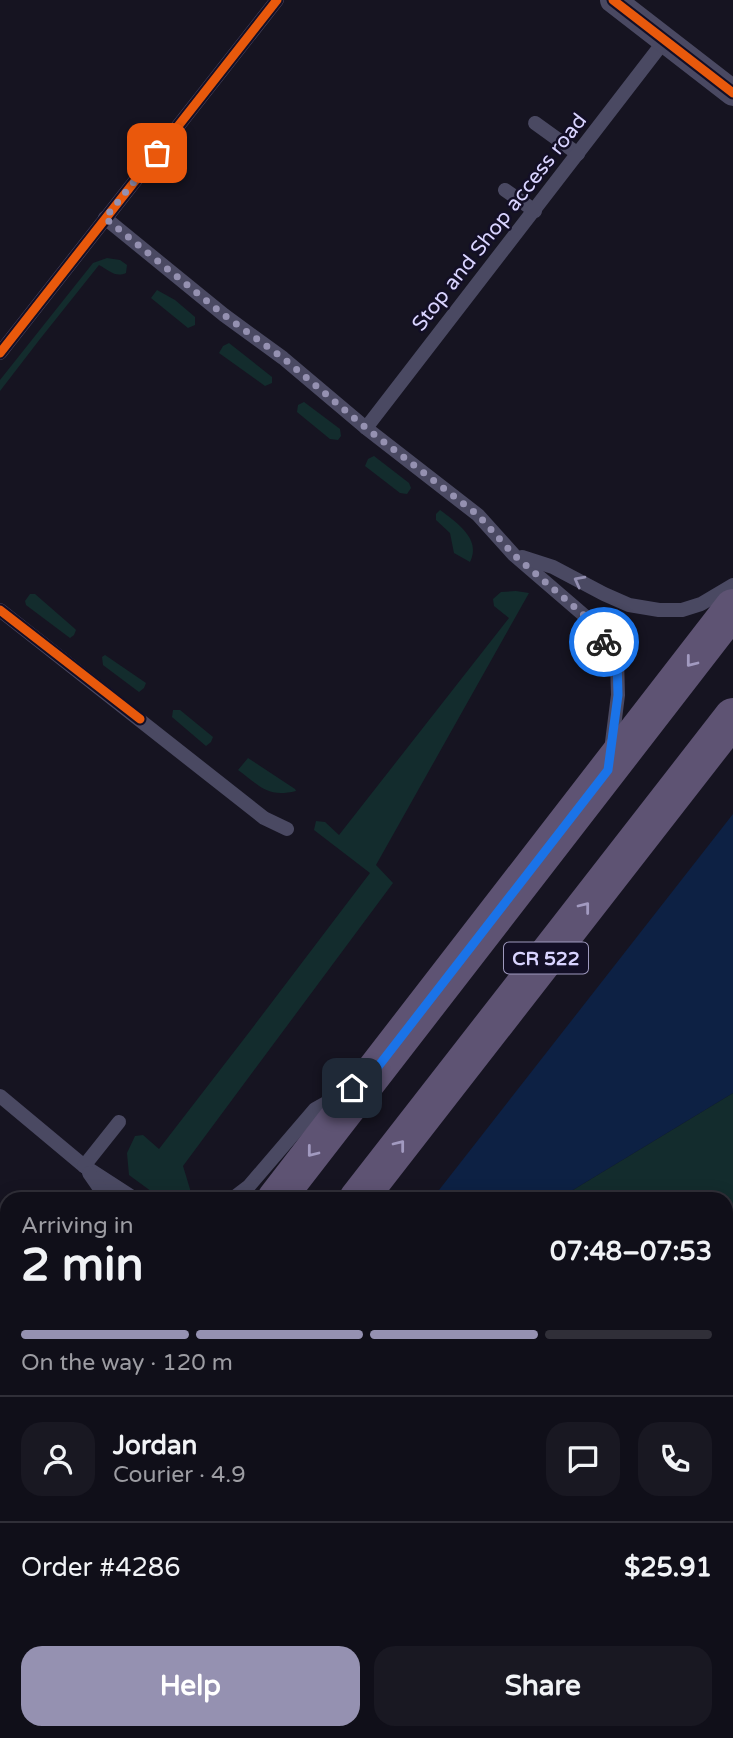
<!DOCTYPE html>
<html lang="en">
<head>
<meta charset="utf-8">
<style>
	body { margin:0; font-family:"Varela Round",sans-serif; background:#191822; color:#f1f3f6; height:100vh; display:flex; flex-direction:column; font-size:26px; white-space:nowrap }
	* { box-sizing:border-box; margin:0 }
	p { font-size:23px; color:#9c9ca2 }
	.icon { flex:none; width:38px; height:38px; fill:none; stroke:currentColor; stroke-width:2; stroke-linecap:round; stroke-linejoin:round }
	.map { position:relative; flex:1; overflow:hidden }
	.side { position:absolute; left:0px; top:1192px; width:733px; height:548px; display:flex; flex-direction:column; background:#100f19; border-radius:21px 21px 0 0; box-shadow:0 4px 18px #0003,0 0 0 2px #302f38 }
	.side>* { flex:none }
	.pin { position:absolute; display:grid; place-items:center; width:60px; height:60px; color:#fff; margin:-30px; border-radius:14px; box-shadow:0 4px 10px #0006 }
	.courier { position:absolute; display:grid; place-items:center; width:70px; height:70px; margin:-35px; border:5px solid #1a73e8; border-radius:50%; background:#fff; color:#222; box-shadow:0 2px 9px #0007 }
	.overview em { font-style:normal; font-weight:700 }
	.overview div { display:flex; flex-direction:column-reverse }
	.overview { display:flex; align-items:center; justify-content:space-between; height:119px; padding:0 21px }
	h1 { font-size:46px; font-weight:700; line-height:52px }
	.bar { display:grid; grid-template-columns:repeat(4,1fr); gap:10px 7px; align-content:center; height:84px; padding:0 21px }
	.bar i { height:9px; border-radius:5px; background:#302f38 }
	.bar .on { background:#9591b1 }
	.bar p { grid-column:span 4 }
	.line { display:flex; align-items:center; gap:18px; padding:0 21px; border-top:2px solid #302f38 }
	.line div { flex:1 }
	.round { display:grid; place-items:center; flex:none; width:74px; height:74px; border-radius:21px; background:#191822 }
	.button { display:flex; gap:14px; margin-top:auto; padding:14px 21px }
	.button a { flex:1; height:80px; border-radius:21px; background:#9591b1; color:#fff; font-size:28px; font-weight:700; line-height:80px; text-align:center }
	.button a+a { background:#191822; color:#f1f3f6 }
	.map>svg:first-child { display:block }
	.green { fill:#132c2d }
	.water { fill:#0d2144 }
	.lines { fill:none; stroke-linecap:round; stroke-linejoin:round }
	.lane { stroke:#4a4962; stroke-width:14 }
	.street { stroke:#4a4962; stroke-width:26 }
	.primary { stroke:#5e5373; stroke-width:38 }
	.cycleway-casing { stroke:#130f26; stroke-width:13 }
	.cycleway { stroke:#e8590c; stroke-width:9 }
	.oneway { stroke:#928eb0 }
	.oneway2 { stroke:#a29ac0 }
	.done { stroke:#9591b1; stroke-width:7; stroke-dasharray:0 12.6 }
	.route { stroke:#1a73e8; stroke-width:9 }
	.labels { text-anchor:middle; stroke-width:5; stroke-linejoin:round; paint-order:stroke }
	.shield { fill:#130f26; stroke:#9e99be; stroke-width:2 }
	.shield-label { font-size:19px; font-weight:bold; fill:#d9d4ff }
	.street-label { font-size:21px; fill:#d9d4ff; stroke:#130f26 }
</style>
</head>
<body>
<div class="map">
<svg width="733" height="1738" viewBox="0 0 733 1738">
	<rect width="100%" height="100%" fill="#161421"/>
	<g class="green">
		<path d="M 107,258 L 120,260 L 127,265 L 126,273 C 115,278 109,270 99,265 L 40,339 L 0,391 L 0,380 L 93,263 Z"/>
		<path d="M 157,290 L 175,300 L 195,317 L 195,325 L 188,328 L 151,298 Z"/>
		<path d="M 229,343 L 272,377 L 272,383 L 265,386 L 219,353 L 223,346 Z"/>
		<path d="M 304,402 L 340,429 L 341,436 L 338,440 L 330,439 L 297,412 L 298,405 Z"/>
		<path d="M 374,456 L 409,483 L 411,488 L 407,494 L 400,493 L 365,466 L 368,459 Z"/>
		<path d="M 440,510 C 456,522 482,539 470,562 L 454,553 L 450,533 L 436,520 L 436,514 Z"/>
		<path d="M 516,591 L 529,593 L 376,865 L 393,883 L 183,1166 L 193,1199 L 159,1197 L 129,1175 L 127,1153 L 135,1136 L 143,1135 L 159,1149 L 247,1035 L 370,873 L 314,830 L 316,821 L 325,822 L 339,835 L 509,618 L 494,606 L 493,599 L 501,592 Z"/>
		<path d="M 30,594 L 35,594 L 74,628 L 76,630 L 74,635 L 70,638 L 26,605 L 25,601 Z"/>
		<path d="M 105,655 L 146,683 L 144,688 L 139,692 L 103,665 L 102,657 Z"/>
		<path d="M 173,710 L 180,710 L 213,737 L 211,742 L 206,746 L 172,717 Z"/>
		<path d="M 248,758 L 295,789 L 296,791 C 267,798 260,786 238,770 Z"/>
		<path d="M 733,1093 L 733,1404 L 726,1404 L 726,1199 L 558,1199 Z"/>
	</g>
	<path class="water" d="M 733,814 L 733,1093 L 558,1199 L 432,1199 Z"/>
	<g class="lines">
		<g class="lane">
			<path d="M 535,123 L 578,154"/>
			<path d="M 505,190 L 535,211"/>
			<path d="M 105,218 L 224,315 L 283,358 L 366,428 L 478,515 L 514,555 L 586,617 L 617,660 L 618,695 L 611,750"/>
			<path d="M 0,353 L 277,0"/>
			<path d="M 366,428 L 665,40"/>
			<path d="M 522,557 L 553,567 L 604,594 L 629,605 L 659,610 L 682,610 L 701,604 L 733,585"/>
			<path d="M 0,610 L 264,818 L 287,829"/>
			<path d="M 0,1096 L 84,1166 L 135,1199"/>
			<path d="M 84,1166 L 119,1122"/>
			<path d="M 89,1173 L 107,1199"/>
			<path d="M 232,1199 L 249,1186 L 315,1109 L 342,1094"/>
			<path d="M 726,1471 L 733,1473"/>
			<path d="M 726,1540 L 733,1535"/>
			<path d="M 726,1694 L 733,1690"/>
			<path d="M 493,1732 L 497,1738"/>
			<path d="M 185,1738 L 192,1732"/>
			<path d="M 661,1738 L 669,1732"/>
		</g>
		<path class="street" d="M 613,0 L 733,93"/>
		<g class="primary">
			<path d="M 276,1199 L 733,608"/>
			<path d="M 358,1199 L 733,717"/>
			<path d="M 0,1554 L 7,1545"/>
			<path d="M 0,1656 L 7,1647"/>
		</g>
		<g class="cycleway-casing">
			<g id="cycleway">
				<path d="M 613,0 L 733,93"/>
				<path d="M 0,353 L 277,0"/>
				<path d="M 0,610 L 140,719"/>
			</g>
		</g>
		<use href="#cycleway" class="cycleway"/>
	</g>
	<defs><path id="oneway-chevron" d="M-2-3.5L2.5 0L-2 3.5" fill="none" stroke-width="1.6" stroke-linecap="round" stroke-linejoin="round" transform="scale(1.75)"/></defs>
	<use class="oneway" href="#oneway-chevron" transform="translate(579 581) rotate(-152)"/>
	<g class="oneway2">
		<use href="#oneway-chevron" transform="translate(691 662) rotate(128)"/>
		<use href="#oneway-chevron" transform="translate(585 907) rotate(-52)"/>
		<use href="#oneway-chevron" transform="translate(400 1145) rotate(-52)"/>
		<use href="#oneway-chevron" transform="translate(312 1152) rotate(128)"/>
	</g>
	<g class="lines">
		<path class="done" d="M 157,153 L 105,218 L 224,315 L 283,358 L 366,428 L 478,515 L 514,555 L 586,617 L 604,642"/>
		<path class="route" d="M 352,1088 L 370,1077 L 608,770 L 618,695 L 617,660 L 604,642"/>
	</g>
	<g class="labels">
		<rect class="shield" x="504" y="942.5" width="84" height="31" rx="5"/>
		<g class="shield-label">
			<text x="546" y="965">CR 522</text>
		</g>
		<g class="street-label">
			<text transform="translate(499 222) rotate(-52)" y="7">Stop and Shop access road</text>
		</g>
	</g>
</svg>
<div class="pin" style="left:157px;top:153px;background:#ea580c"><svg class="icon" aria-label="bag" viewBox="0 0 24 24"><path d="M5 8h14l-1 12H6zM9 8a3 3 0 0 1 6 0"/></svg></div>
<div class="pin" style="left:352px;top:1088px;background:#1f2937"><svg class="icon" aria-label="home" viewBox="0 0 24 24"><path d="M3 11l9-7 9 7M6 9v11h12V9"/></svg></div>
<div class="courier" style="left:604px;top:642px"><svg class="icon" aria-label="bike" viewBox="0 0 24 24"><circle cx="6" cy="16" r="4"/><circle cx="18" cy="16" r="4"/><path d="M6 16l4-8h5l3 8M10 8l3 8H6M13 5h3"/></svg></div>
<section class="side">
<div class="overview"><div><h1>2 min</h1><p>Arriving in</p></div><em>07:48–07:53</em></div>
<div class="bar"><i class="on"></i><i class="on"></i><i class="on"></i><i></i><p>On the way · 120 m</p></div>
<div class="line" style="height:126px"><a class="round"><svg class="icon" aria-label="person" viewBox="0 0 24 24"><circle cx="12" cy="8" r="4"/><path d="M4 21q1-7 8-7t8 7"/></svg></a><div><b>Jordan</b><p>Courier · 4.9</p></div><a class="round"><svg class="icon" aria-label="chat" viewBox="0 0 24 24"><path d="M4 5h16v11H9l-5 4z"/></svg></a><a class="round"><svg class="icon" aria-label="phone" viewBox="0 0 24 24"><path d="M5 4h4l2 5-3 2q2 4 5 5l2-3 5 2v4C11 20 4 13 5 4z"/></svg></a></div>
<div class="line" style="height:91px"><div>Order #4286</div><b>$25.91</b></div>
<div class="button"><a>Help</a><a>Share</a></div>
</section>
</div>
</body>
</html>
